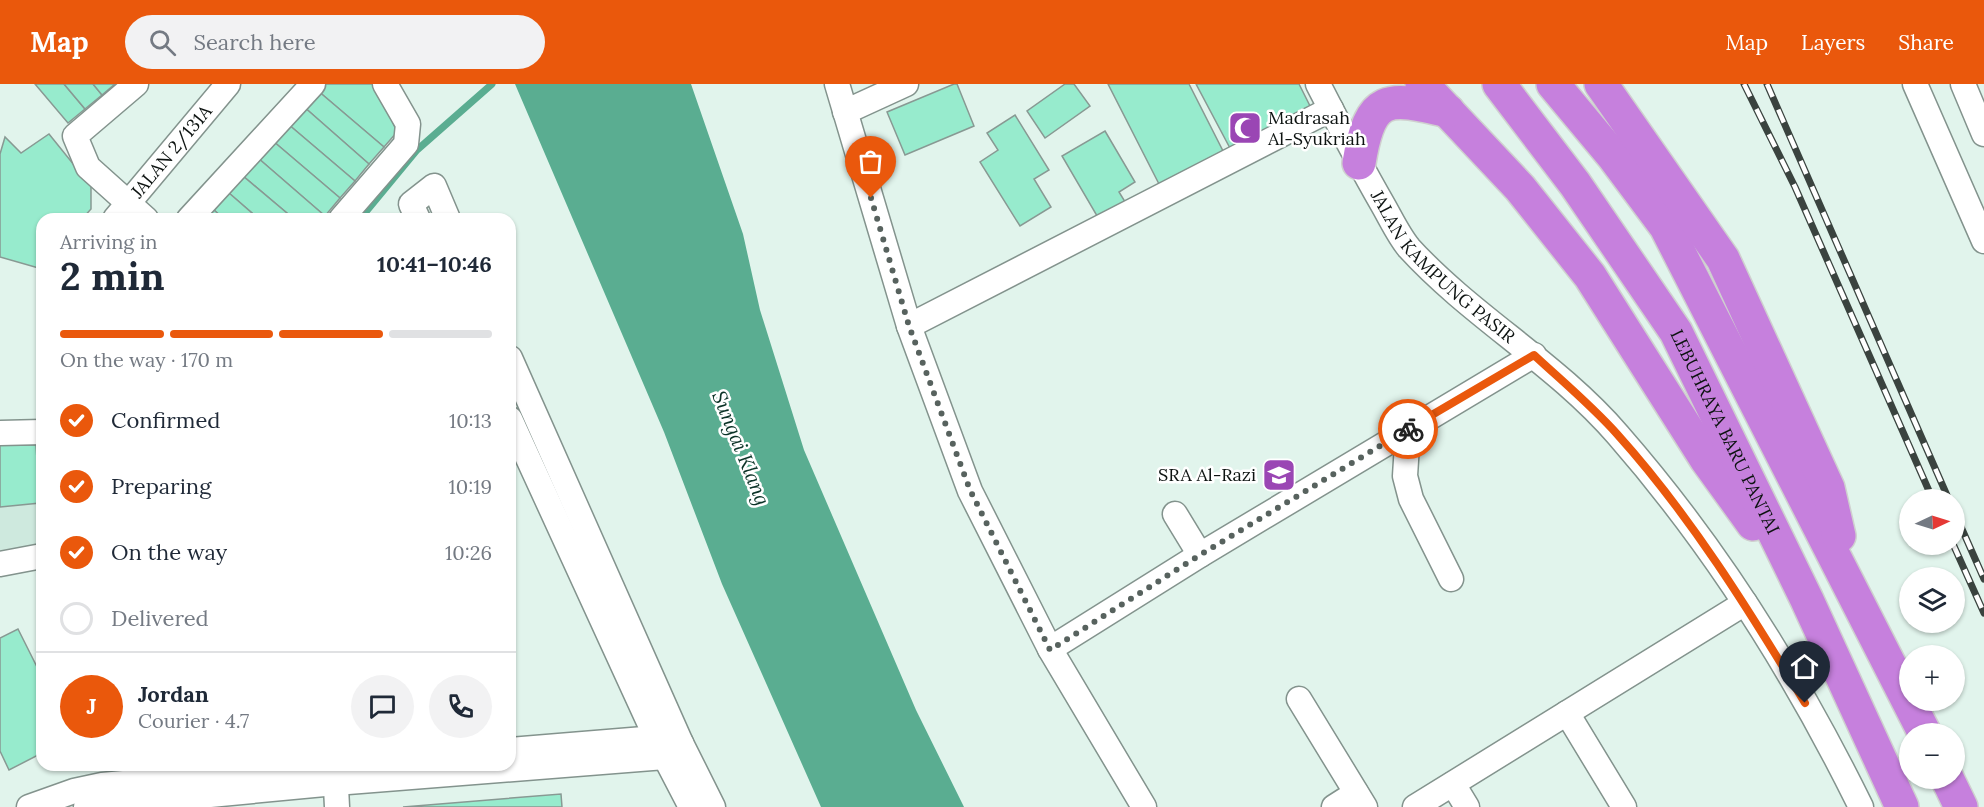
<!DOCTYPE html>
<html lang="en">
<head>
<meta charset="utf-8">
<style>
	body { margin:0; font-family:Lora,serif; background:#f2f2f3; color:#1f2937; height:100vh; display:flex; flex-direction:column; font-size:22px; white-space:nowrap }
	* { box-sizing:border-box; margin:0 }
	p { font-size:20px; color:#747a83 }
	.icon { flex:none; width:33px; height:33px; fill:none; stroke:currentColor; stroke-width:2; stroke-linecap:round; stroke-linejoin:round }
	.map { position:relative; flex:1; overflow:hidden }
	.sheet { position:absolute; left:36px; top:129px; width:480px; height:558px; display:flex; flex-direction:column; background:#fff; border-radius:18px; box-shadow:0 2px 4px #0004 }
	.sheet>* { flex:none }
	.needle { width:39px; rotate:86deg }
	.tools { position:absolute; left:1899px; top:405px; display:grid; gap:12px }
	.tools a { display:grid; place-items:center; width:66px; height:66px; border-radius:50%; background:#fff; box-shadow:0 2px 4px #0004; font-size:30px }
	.pin { position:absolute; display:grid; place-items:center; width:51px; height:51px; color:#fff; margin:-62px -26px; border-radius:50% 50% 50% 0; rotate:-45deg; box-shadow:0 0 6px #0007 }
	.pin .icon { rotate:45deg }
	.courier { position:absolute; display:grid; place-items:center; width:60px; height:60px; margin:-30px; border:4px solid #ea580c; border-radius:50%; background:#fff; color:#222; box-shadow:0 2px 8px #0007 }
	.overview em { font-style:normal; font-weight:800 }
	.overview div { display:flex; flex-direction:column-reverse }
	.overview { display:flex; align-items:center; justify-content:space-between; height:102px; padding:0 24px }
	h1 { font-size:39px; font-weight:800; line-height:45px }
	.bar { display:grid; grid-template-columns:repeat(4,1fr); gap:9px 6px; align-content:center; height:72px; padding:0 24px }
	.bar i { height:8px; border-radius:4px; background:#e0e1e3 }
	.bar .on { background:#ea580c }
	.bar p { grid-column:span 4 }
	.line { display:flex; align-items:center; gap:15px; padding:0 24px; border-top:2px solid #e0e1e3 }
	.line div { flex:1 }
	.round { display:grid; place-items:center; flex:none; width:63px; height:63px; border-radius:32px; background:#f2f2f3 }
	ol { padding:0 24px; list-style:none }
	li { display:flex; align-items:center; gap:18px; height:66px }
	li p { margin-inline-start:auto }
	li .icon { padding:6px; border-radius:50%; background:#ea580c; color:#fff; stroke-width:4 }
	li:last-child { color:#747a83 }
	li i { width:33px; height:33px; border:3px solid #e0e1e3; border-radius:50% }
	header { display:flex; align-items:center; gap:36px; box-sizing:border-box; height:84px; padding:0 30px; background:#ea580c; color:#fff }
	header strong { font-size:28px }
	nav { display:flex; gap:33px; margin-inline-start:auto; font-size:21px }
	.search { width:420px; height:54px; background:#f2f2f3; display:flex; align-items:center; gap:15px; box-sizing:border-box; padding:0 21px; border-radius:33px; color:#747a83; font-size:22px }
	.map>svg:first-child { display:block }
	.built { fill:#cee9de }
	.water { fill:#5aad91 }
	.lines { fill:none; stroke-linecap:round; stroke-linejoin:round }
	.stream { stroke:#5aad91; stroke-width:7 }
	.building { fill:#97ebcd; stroke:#889993; stroke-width:1.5 }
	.minor-casing { stroke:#83938d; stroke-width:27 }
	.highway-casing { stroke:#cfd0cf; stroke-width:36 }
	.minor { stroke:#fff; stroke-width:24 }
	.highway { stroke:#c680dd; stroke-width:33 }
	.rail-casing { stroke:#3a433f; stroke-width:7 }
	.rail { stroke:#fff; stroke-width:4.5; stroke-dasharray:14; stroke-linecap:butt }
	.done { stroke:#57625e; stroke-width:6; stroke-dasharray:0 10.8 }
	.route { stroke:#ea580c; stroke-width:8 }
	.labels { text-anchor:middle; stroke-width:5; stroke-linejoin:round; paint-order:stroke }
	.poi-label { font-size:18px; fill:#0d1311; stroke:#fff; text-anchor:start }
	.street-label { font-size:18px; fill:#0d1311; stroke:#fff }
	.water-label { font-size:20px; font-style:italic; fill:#0b3327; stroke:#fff }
</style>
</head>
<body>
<header>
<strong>Map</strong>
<div class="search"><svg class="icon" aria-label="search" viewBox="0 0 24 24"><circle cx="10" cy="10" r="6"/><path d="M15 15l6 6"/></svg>Search here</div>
<nav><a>Map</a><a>Layers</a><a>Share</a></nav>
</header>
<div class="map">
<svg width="1984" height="723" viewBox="0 0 1984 723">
	<rect width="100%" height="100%" fill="#e1f4ec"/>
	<path class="built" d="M 42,419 L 42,477 L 0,486 L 0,423 Z"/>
	<path class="water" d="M 515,0 L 691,0 L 743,150 L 760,226 L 804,366 L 916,626 L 964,723 L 821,723 L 722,500 L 664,348 Z"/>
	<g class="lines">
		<path class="stream" d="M 360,135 L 417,66 L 492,0"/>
	</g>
	<g class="building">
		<path d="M 35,0 L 64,0 L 85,25 L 68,39 Z"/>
		<path d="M 64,0 L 93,0 L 102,11 L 85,25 Z"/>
		<path d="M 93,0 L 115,0 L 102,11 Z"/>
		<path d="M 322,0 L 376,0 L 397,48 L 384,63 L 317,6 Z"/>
		<path d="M 954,0 L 957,0 L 974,42 L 905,71 L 887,28 Z"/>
		<path d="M 1065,0 L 1074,0 L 1090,22 L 1045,54 L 1027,27 Z"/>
		<path d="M 1108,0 L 1189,0 L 1223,67 L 1159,100 Z"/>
		<path d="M 1196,0 L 1299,0 L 1310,22 L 1231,66 Z"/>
		<path d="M 317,6 L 384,63 L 369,80 L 303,22 Z"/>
		<path d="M 303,22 L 369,80 L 355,97 L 288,40 Z"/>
		<path d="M 1015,31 L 1049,86 L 1034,95 L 1051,123 L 1020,142 L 980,78 L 998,66 L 987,49 Z"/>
		<path d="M 288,40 L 355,97 L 340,114 L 273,57 Z"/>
		<path d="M 1105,47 L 1135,98 L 1119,108 L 1127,121 L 1100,137 L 1062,72 Z"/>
		<path d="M 49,50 L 91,102 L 91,125 L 82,135 L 42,135 L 42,185 L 0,173 L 0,70 L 5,53 L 21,69 Z"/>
		<path d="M 273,57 L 340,114 L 325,132 L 258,74 Z"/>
		<path d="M 258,74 L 325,132 L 322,135 L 294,135 L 243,92 Z"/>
		<path d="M 243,92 L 294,135 L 259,135 L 229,109 Z"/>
		<path d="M 229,109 L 259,135 L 224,135 L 214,126 Z"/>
		<path d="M 214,126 L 224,135 L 206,135 Z"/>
		<path d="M 0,361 L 36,361 L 40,419 L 0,423 Z"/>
		<path d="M 18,545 L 42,593 L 42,669 L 9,686 L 0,667 L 0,554 Z"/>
		<path d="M 561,710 L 562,723 L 403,723 Z"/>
	</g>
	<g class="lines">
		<g class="minor-casing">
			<g id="minor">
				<path d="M 136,0 L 75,52 L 88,83 L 146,135"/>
				<path d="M 837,0 L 909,242 L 970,407 L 1050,565 L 1144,723"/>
				<path id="s1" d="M 1318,0 C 1339,41 1360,81 1383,121 C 1391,135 1399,152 1409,164 C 1472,233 1557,280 1618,351 C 1715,462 1796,591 1861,723"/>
				<path d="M 1915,0 L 1984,157"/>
				<path d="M 1963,0 L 1984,50"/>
				<path d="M 845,28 L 906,0"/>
				<path id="s2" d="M 115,135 L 228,0"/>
				<path d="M 189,135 L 313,0"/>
				<path d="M 341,135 L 406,60 L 408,40 L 385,0"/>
				<path d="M 418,135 L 411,120 L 434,102 L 448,135"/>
				<path d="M 909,242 L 1331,25"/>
				<path d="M 510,274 L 681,659 L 713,723"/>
				<path d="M 510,335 L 665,673 L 691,723"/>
				<path d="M 1408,345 L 1405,392 L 1411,415 L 1451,495"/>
				<path d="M 0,349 L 42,348"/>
				<path d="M 1175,430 L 1200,471"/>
				<path d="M 0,480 L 42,472"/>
				<path d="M 1050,565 L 1200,471 L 1534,271"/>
				<path d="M 1299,615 L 1365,723"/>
				<path d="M 1567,629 L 1624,723"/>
				<path d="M 510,666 L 656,654 L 670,657"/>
				<path d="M 335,683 L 337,723"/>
				<path d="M 1453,700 L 1467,723"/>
				<path d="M 29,723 L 74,707 L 102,701 L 319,681"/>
				<path d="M 86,723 L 335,699 L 665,673 L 681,659"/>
				<path d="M 1334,723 L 1356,709"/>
				<path d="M 1415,723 L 1745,519"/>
			</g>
		</g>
		<g class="highway-casing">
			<g id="highway">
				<path d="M 1422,0 L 1520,104 L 1590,192 L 1706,375 L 1753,440"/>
				<path id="s3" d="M 1499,0 L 1575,100 L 1676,248 L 1807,516 L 1902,723"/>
				<path d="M 1553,0 L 1613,72 L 1666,143 L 1925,650"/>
				<path d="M 1601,0 L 1723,175 L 1828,404 L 1839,452"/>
				<path d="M 1359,79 C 1370,10 1387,12 1448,27"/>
				<path d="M 1947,694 L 1961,723"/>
			</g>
		</g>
		<use href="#minor" class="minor"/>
		<use href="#highway" class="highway"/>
		<g class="rail-casing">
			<g id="rail">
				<path d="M 1744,0 L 1795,103 L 1933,416"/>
				<path d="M 1767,0 L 1949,416"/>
				<path d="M 1954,427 L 1984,495"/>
				<path d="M 1953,460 L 1984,529"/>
			</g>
		</g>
		<use href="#rail" class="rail"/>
	</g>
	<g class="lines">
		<path class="done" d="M 871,114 L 909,242 L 970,406 L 1050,566 L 1200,471 L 1408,345"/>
		<path class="route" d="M 1408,345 L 1534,271 C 1562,297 1592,322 1617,350 C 1690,431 1749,526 1805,619"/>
	</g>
	<defs>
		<g id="mosque-square" transform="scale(1.725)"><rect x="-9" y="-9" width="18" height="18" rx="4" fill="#9a46b4" stroke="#fff"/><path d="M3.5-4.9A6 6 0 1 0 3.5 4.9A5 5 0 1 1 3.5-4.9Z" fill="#fff"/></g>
		<g id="school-square" transform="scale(1.725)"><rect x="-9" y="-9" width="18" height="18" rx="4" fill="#9a46b4" stroke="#fff"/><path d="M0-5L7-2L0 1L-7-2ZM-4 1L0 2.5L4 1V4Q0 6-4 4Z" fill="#fff"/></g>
	</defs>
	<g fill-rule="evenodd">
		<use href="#mosque-square" x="1245" y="44"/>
		<use href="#school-square" x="1279" y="391"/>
	</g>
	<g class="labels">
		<g class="poi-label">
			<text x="1268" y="40">Madrasah<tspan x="1268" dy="21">Al-Syukriah</tspan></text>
			<text x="1256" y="397" text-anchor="end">SRA Al-Razi</text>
		</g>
		<g class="street-label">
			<text dy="6" stroke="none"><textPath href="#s2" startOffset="88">JALAN 2/131A</textPath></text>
			<text dy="6" stroke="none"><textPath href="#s1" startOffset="224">JALAN KAMPUNG PASIR</textPath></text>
			<text dy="6" stroke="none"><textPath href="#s3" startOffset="416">LEBUHRAYA BARU PANTAI</textPath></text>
		</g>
		<g class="water-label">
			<text transform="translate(741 364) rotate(68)" y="7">Sungai Klang</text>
		</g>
	</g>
</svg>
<div class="tools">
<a><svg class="needle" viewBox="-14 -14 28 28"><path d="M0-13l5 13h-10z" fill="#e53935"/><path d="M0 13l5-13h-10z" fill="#747a83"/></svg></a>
<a><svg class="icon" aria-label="layers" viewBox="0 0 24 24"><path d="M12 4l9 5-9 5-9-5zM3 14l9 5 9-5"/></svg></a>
<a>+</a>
<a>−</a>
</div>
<div class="pin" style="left:871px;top:114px;background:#ea580c"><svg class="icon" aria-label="bag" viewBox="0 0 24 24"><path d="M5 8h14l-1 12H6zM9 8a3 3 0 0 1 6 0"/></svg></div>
<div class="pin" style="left:1805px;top:619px;background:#1f2937"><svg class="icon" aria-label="home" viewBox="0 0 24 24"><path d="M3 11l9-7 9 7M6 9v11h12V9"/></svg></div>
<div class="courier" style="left:1408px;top:345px"><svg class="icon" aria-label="bike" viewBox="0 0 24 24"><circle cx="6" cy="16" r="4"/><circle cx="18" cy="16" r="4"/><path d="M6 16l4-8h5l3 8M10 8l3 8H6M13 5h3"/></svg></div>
<section class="sheet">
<div class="overview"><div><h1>2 min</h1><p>Arriving in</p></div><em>10:41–10:46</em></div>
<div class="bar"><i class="on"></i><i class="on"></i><i class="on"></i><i></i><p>On the way · 170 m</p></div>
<ol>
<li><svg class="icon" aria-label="check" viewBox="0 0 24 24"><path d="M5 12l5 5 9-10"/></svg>Confirmed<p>10:13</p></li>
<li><svg class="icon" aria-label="check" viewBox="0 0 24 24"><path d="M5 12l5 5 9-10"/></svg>Preparing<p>10:19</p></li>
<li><svg class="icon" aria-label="check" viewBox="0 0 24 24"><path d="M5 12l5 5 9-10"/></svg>On the way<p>10:26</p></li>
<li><i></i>Delivered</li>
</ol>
<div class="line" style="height:108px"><b class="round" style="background:#ea580c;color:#fff">J</b><div><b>Jordan</b><p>Courier · 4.7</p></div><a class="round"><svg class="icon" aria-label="chat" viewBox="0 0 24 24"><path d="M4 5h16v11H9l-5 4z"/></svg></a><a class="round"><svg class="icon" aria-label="phone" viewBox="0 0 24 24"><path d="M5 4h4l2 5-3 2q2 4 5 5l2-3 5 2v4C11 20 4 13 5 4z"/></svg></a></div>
</section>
</div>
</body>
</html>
